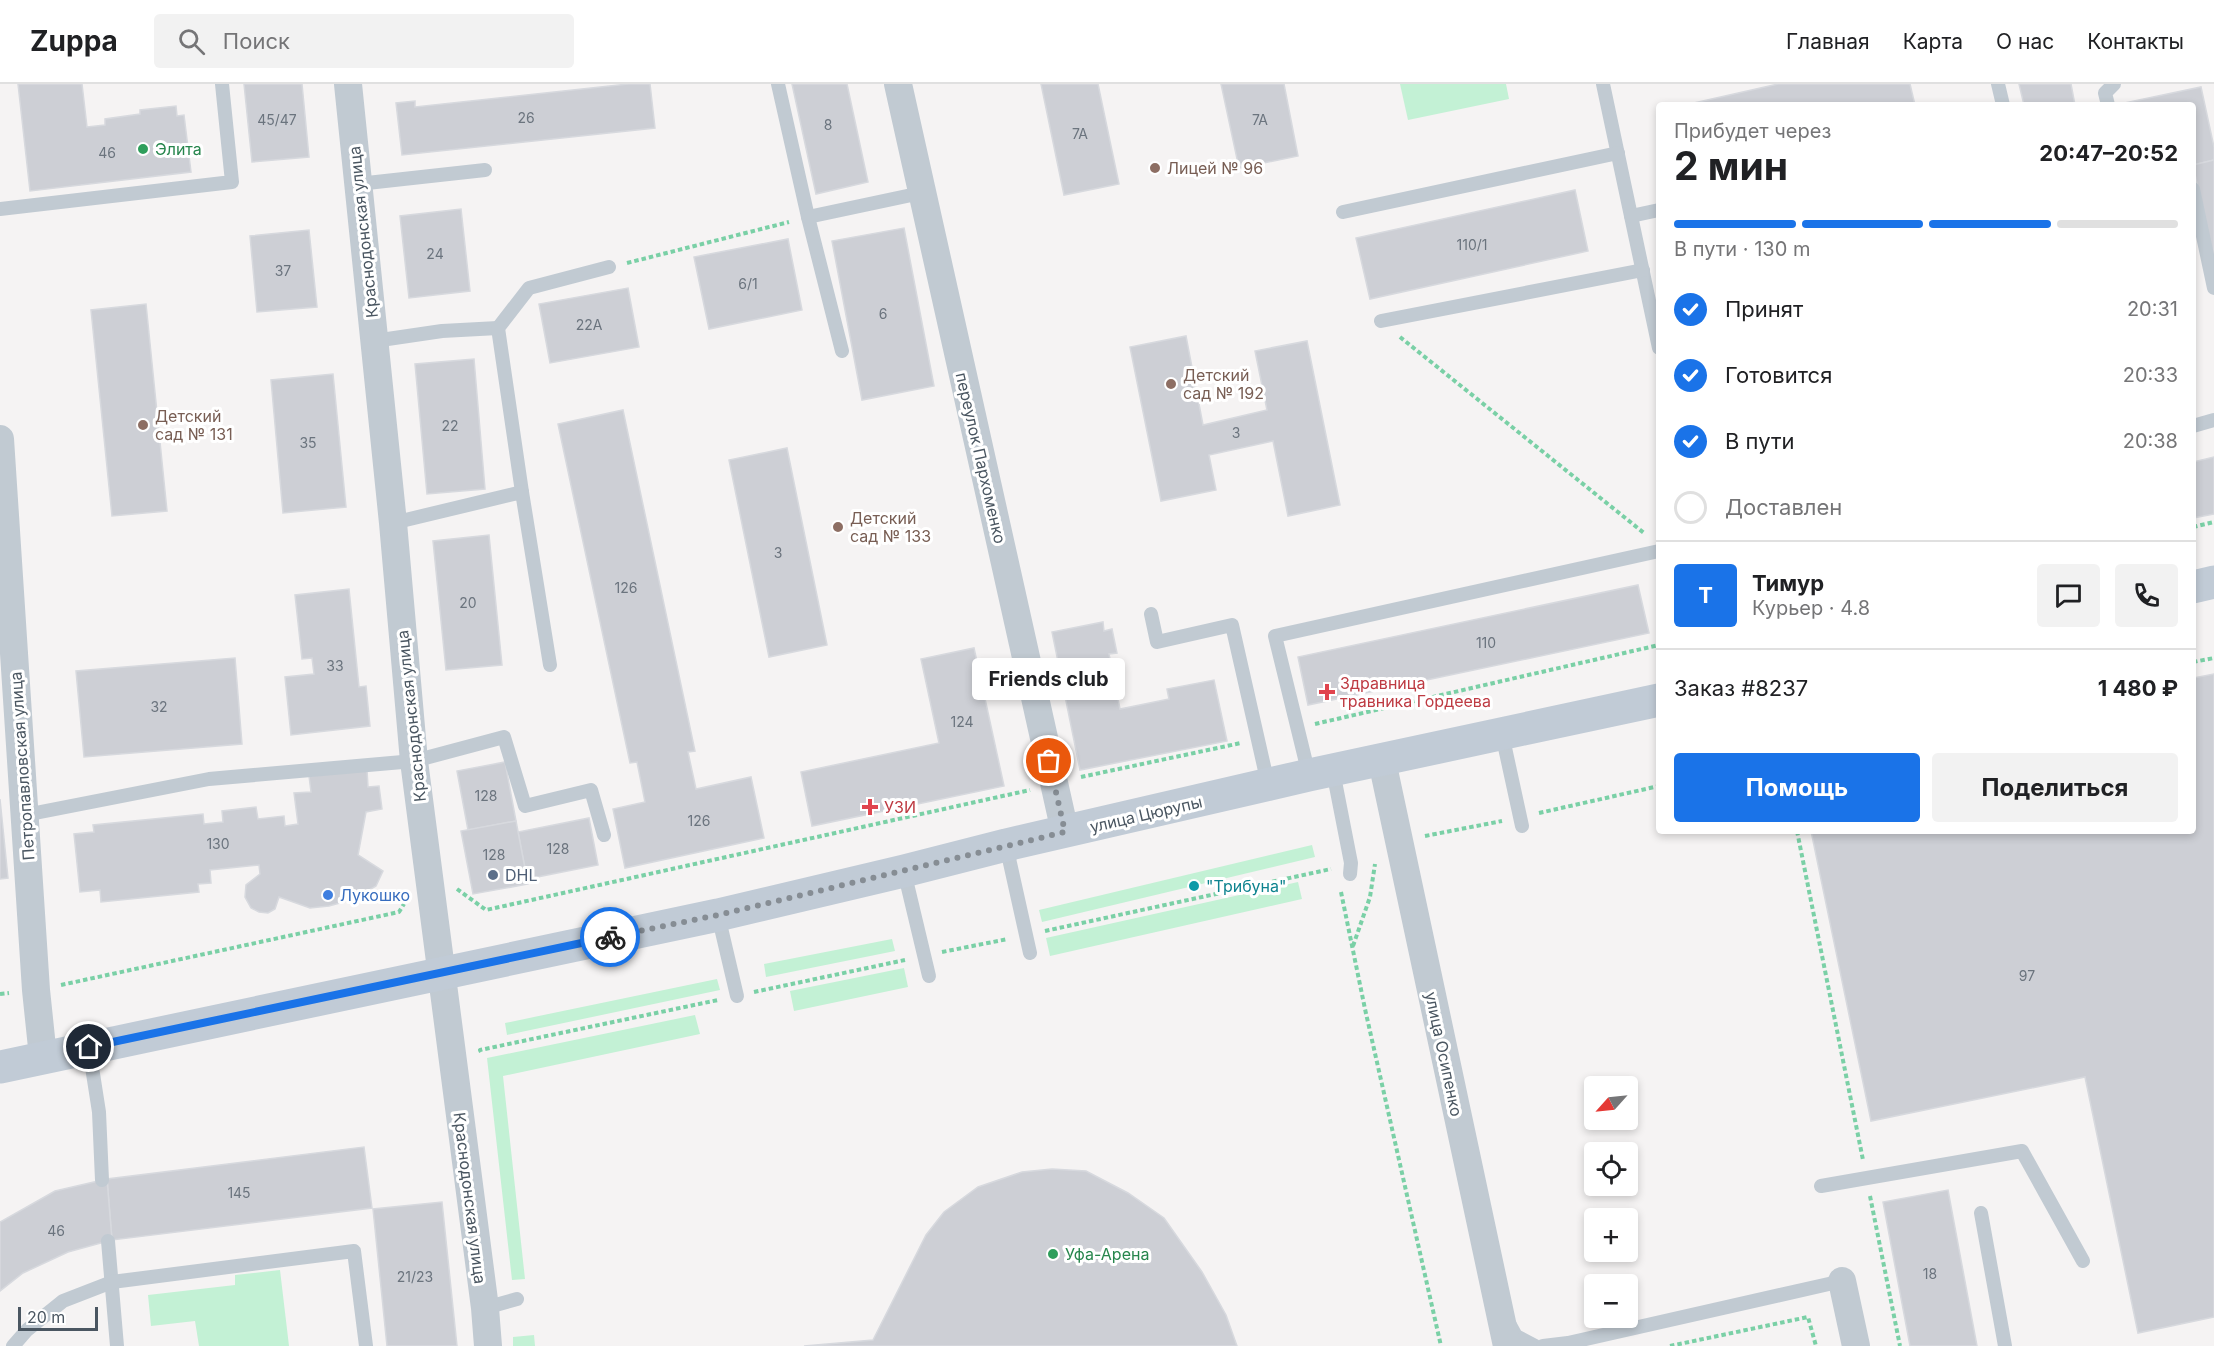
<!DOCTYPE html>
<html lang="ru">
<head>
<meta charset="utf-8">
<style>
	body { margin:0; font-family:Inter,sans-serif; background:#f2f2f2; color:#202124; height:100vh; display:flex; flex-direction:column; font-size:22px; white-space:nowrap }
	* { box-sizing:border-box; margin:0 }
	p { font-size:20px; color:#757577 }
	.icon { flex:none; width:33px; height:33px; fill:none; stroke:currentColor; stroke-width:2; stroke-linecap:round; stroke-linejoin:round }
	.map { position:relative; flex:1; overflow:hidden }
	.sheet { position:absolute; left:1656px; top:18px; width:540px; height:732px; display:flex; flex-direction:column; background:#fff; border-radius:6px; box-shadow:0 3px 9px #0003 }
	.sheet>* { flex:none }
	.needle { width:39px; rotate:243deg }
	.controls { position:absolute; left:1584px; top:992px; display:grid; gap:12px }
	.controls a { display:grid; place-items:center; width:54px; height:54px; border-radius:6px; background:#fff; box-shadow:0 3px 9px #0003; font-size:30px }
	.scale { position:absolute; left:18px; bottom:15px; width:80px; box-sizing:border-box; padding-left:6px; border:3px solid #4a5661; border-top:0; font-size:16px; line-height:21px; white-space:nowrap; color:#4a5661; -webkit-text-stroke:4px #fff; paint-order:stroke }
	.pin { position:absolute; display:grid; place-items:center; width:51px; height:51px; color:#fff; margin:-26px; border:3px solid #fff; border-radius:50%; box-shadow:0 2px 6px #0007 }
	.courier { position:absolute; display:grid; place-items:center; width:60px; height:60px; margin:-30px; border:4px solid #1a73e8; border-radius:50%; background:#fff; color:#222; box-shadow:0 2px 8px #0007 }
	.bubble { position:absolute; height:42px; border-radius:6px; background:#fff; box-shadow:0 3px 9px #0003; font-size:20px; font-weight:700; line-height:42px; text-align:center }
	.overview em { font-style:normal; font-weight:700 }
	.overview div { display:flex; flex-direction:column-reverse }
	.overview { display:flex; align-items:center; justify-content:space-between; height:102px; padding:0 18px }
	h1 { font-size:39px; font-weight:700; line-height:45px }
	.bar { display:grid; grid-template-columns:repeat(4,1fr); gap:9px 6px; align-content:center; height:72px; padding:0 18px }
	.bar i { height:8px; border-radius:4px; background:#e0e0e0 }
	.bar .selected { background:#1a73e8 }
	.bar p { grid-column:span 4 }
	.line { display:flex; align-items:center; gap:15px; padding:0 18px; border-top:2px solid #e0e0e0 }
	.line div { flex:1 }
	.round { display:grid; place-items:center; flex:none; width:63px; height:63px; border-radius:6px; background:#f2f2f2 }
	ol { padding:0 18px; list-style:none }
	li { display:flex; align-items:center; gap:18px; height:66px }
	li p { margin-inline-start:auto }
	li .icon { padding:6px; border-radius:50%; background:#1a73e8; color:#fff; stroke-width:4 }
	li:last-child { color:#757577 }
	li i { width:33px; height:33px; border:3px solid #e0e0e0; border-radius:50% }
	.action { display:flex; gap:12px; margin-top:auto; padding:12px 18px }
	.action a { flex:1; height:69px; border-radius:6px; background:#1a73e8; color:#fff; font-size:24px; font-weight:700; line-height:69px; text-align:center }
	.action a+a { background:#f2f2f2; color:#202124 }
	header { display:flex; align-items:center; gap:36px; box-sizing:border-box; height:84px; padding:0 30px; background:#fff; border-bottom:2px solid #e0e0e0 }
	header strong { font-size:28px }
	nav { display:flex; gap:33px; margin-inline-start:auto; font-size:21px }
	.search { width:420px; height:54px; background:#f2f2f2; display:flex; align-items:center; gap:15px; box-sizing:border-box; padding:0 21px; border-radius:6px; color:#757577; font-size:22px }
	.map>svg:first-child { display:block }
	.green { fill:#c3f1d5 }
	.building { fill:#cdcfd5; stroke:#d7d9de; stroke-width:1.5 }
	.lines { fill:none; stroke-linecap:round; stroke-linejoin:round }
	.path { stroke:#7ad0a6; stroke-width:4; stroke-dasharray:4.5 3; stroke-linecap:butt }
	.service { stroke:#c1cad2; stroke-width:14 }
	.minor { stroke:#c1cad2; stroke-width:28 }
	.secondary { stroke:#c1cbd6; stroke-width:33 }
	.done { stroke:#868d94; stroke-width:6; stroke-dasharray:0 10.8 }
	.route { stroke:#1a73e8; stroke-width:8 }
	.leisure-dot { fill:#2e9e5b; stroke:#fff; stroke-width:2 }
	.education-dot { fill:#8d6e63; stroke:#fff; stroke-width:2 }
	.health-dot { fill:#e0444e; stroke:#fff; stroke-width:2 }
	.service-dot { fill:#5c6f8a; stroke:#fff; stroke-width:2 }
	.culture-dot { fill:#0f9aa8; stroke:#fff; stroke-width:2 }
	.shop-dot { fill:#3f7fe0; stroke:#fff; stroke-width:2 }
	.labels { text-anchor:middle; stroke-width:6; stroke-linejoin:round; paint-order:stroke }
	.number-label { font-size:14px; fill:#6b747e }
	.leisure-label { font-size:16px; fill:#27864d; stroke:#fff; text-anchor:start }
	.education-label { font-size:16px; fill:#785e54; stroke:#fff; text-anchor:start }
	.street-label { font-size:16px; fill:#4a5661; stroke:#fff }
	.health-label { font-size:16px; fill:#be3a42; stroke:#fff; text-anchor:start }
	.service-label { font-size:16px; fill:#4e5e75; stroke:#fff; text-anchor:start }
	.culture-label { font-size:16px; fill:#0d838f; stroke:#fff; text-anchor:start }
	.shop-label { font-size:16px; fill:#366cbe; stroke:#fff; text-anchor:start }
</style>
</head>
<body>
<header>
<strong>Zuppa</strong>
<div class="search"><svg class="icon" aria-label="search" viewBox="0 0 24 24"><circle cx="10" cy="10" r="6"/><path d="M15 15l6 6"/></svg>Поиск</div>
<nav><a>Главная</a><a>Карта</a><a>О нас</a><a>Контакты</a></nav>
</header>
<div class="map">
<svg width="2214" height="1262" viewBox="0 0 2214 1262">
	<rect width="100%" height="100%" fill="#f5f3f3"/>
	<g class="green">
		<path d="M 1400,0 L 1506,0 L 1509,15 L 1408,36 Z"/>
		<path d="M 1312,761 L 1315,773 L 1042,838 L 1039,826 Z"/>
		<path d="M 1298,798 L 1302,815 L 1050,872 L 1046,854 Z"/>
		<path d="M 892,855 L 895,867 L 766,893 L 764,880 Z"/>
		<path d="M 904,884 L 908,903 L 794,927 L 790,907 Z"/>
		<path d="M 717,895 L 720,906 L 507,951 L 505,939 Z"/>
		<path d="M 695,931 L 700,950 L 503,992 L 525,1195 L 512,1196 L 487,974 Z"/>
		<path d="M 280,1186 L 289,1262 L 199,1262 L 195,1237 L 151,1242 L 148,1211 L 235,1201 L 235,1191 Z"/>
		<path d="M 534,1251 L 535,1262 L 513,1262 L 513,1253 Z"/>
	</g>
	<g class="building">
		<path d="M 18,0 L 82,0 L 87,43 L 105,41 L 105,35 L 140,30 L 140,26 L 176,22 L 177,32 L 184,31 L 191,88 L 30,107 Z"/>
		<path d="M 244,0 L 302,0 L 309,73 L 252,78 Z"/>
		<path d="M 628,0 L 650,0 L 655,44 L 402,71 L 396,19 L 415,17 L 415,23 Z"/>
		<path d="M 792,0 L 847,0 L 868,98 L 816,110 Z"/>
		<path d="M 1041,0 L 1098,0 L 1119,100 L 1064,111 Z"/>
		<path d="M 1221,0 L 1284,0 L 1298,72 L 1239,84 Z"/>
		<path d="M 1778,0 L 1910,0 L 1915,21 L 1685,21 Z"/>
		<path d="M 2019,0 L 2071,0 L 2075,21 L 2024,21 Z"/>
		<path d="M 2201,3 L 2214,63 L 2214,76 L 2193,81 L 2193,21 L 2124,21 L 2124,19 Z"/>
		<path d="M 2214,76 L 2214,179 L 2193,81 Z"/>
		<path d="M 1575,106 L 1588,167 L 1370,215 L 1356,154 Z"/>
		<path d="M 461,125 L 470,207 L 409,214 L 400,132 Z"/>
		<path d="M 904,144 L 934,302 L 862,316 L 832,157 Z"/>
		<path d="M 309,146 L 317,223 L 257,228 L 250,152 Z"/>
		<path d="M 788,155 L 802,226 L 709,245 L 694,173 Z"/>
		<path d="M 628,204 L 639,263 L 550,279 L 539,220 Z"/>
		<path d="M 146,220 L 167,427 L 112,432 L 91,226 Z"/>
		<path d="M 1186,252 L 1203,341 L 1267,326 L 1255,267 L 1307,257 L 1340,421 L 1288,432 L 1273,357 L 1209,371 L 1216,406 L 1161,417 L 1130,263 Z"/>
		<path d="M 474,275 L 485,405 L 427,410 L 415,280 Z"/>
		<path d="M 333,290 L 346,423 L 283,429 L 271,296 Z"/>
		<path d="M 623,326 L 695,667 L 688,668 L 696,705 L 751,693 L 764,754 L 625,784 L 613,725 L 645,718 L 637,678 L 630,679 L 558,340 Z"/>
		<path d="M 787,364 L 827,561 L 769,573 L 729,376 Z"/>
		<path d="M 2214,373 L 2214,430 L 2193,434 L 2193,378 Z"/>
		<path d="M 489,451 L 502,581 L 446,586 L 433,457 Z"/>
		<path d="M 1638,501 L 1649,549 L 1308,621 L 1298,573 Z"/>
		<path d="M 349,505 L 359,603 L 366,602 L 370,642 L 291,651 L 285,593 L 314,590 L 312,574 L 302,575 L 295,511 Z"/>
		<path d="M 1103,538 L 1104,547 L 1112,545 L 1117,569 L 1109,570 L 1120,625 L 1169,615 L 1167,605 L 1214,596 L 1227,657 L 1080,686 L 1052,548 Z"/>
		<path d="M 974,564 L 1004,702 L 812,742 L 801,688 L 939,659 L 921,575 Z"/>
		<path d="M 235,574 L 242,660 L 84,673 L 76,587 Z"/>
		<path d="M 2214,590 L 2214,1233 L 2138,1249 L 2085,993 L 1871,1037 L 1811,747 L 2193,747 L 2193,594 Z"/>
		<path d="M 505,678 L 516,737 L 468,746 L 457,687 Z"/>
		<path d="M 367,686 L 368,703 L 379,702 L 382,725 L 366,728 L 358,771 L 383,787 L 376,802 L 354,815 L 329,822 L 310,824 L 279,813 L 275,825 L 268,829 L 259,828 L 251,824 L 245,813 L 246,801 L 260,790 L 259,781 L 210,786 L 211,799 L 198,800 L 199,808 L 101,818 L 100,806 L 80,808 L 74,750 L 94,748 L 93,741 L 203,730 L 204,740 L 223,738 L 222,727 L 256,723 L 258,735 L 284,732 L 285,742 L 298,740 L 294,709 L 311,708 L 309,692 Z"/>
		<path d="M 0,715 L 8,794 L 0,795 Z"/>
		<path d="M 589,734 L 598,781 L 527,795 L 518,748 Z"/>
		<path d="M 516,737 L 528,800 L 473,810 L 461,747 Z"/>
		<path d="M 364,1063 L 372,1124 L 112,1156 L 107,1095 Z"/>
		<path d="M 1052,1085 L 1086,1087 L 1128,1109 L 1164,1134 L 1202,1188 L 1226,1231 L 1237,1262 L 804,1262 L 873,1256 L 926,1151 L 944,1128 L 978,1103 L 1022,1088 Z"/>
		<path d="M 107,1095 L 112,1156 L 68,1168 L 23,1189 L 0,1207 L 0,1138 L 55,1107 Z"/>
		<path d="M 1948,1106 L 1977,1262 L 1910,1262 L 1883,1118 Z"/>
		<path d="M 442,1118 L 457,1262 L 387,1262 L 373,1125 Z"/>
	</g>
	<g class="lines">
		<g class="path">
			<path d="M 627,179 L 789,138"/>
			<path d="M 1400,253 L 1644,449"/>
			<path d="M 2193,443 L 2214,438"/>
			<path d="M 2193,578 L 2214,574"/>
			<path d="M 1315,640 L 1659,561"/>
			<path d="M 1081,693 L 1241,659"/>
			<path d="M 1539,729 L 1659,702"/>
			<path d="M 1797,747 L 1863,1076"/>
			<path d="M 1425,752 L 1502,737"/>
			<path d="M 457,805 L 486,826 L 1030,706"/>
			<path d="M 1341,808 L 1365,925 L 1441,1262"/>
			<path d="M 1045,847 L 1331,785"/>
			<path d="M 1353,862 L 1370,813 L 1375,780"/>
			<path d="M 942,868 L 1008,855"/>
			<path d="M 61,901 L 399,828 L 404,820"/>
			<path d="M 754,908 L 905,876"/>
			<path d="M 0,910 L 9,909"/>
			<path d="M 481,968 L 480,966 L 718,916"/>
			<path d="M 1870,1112 L 1900,1262"/>
			<path d="M 1670,1262 L 1808,1233 L 1816,1262"/>
		</g>
		<g class="service">
			<path d="M 778,0 L 808,133 L 842,267"/>
			<path d="M 1603,0 L 1659,264"/>
			<path d="M 1998,0 L 2003,21"/>
			<path d="M 2108,21 L 2105,9 L 2114,0"/>
			<path d="M 358,100 L 485,86"/>
			<path d="M 2193,105 L 2214,204"/>
			<path d="M 0,125 L 232,98 L 222,0"/>
			<path d="M 1343,128 L 1618,69"/>
			<path d="M 1631,132 L 1659,126"/>
			<path d="M 808,133 L 921,109"/>
			<path d="M 1381,237 L 1643,186"/>
			<path d="M 374,257 L 442,247 L 498,244"/>
			<path d="M 2193,342 L 2214,336"/>
			<path d="M 522,408 L 498,244 L 529,204 L 609,183"/>
			<path d="M 393,439 L 522,408 L 550,581"/>
			<path d="M 1151,530 L 1157,558 L 1232,541 L 1268,700"/>
			<path d="M 1502,650 L 1522,742"/>
			<path d="M 1333,687 L 1351,779 L 1350,790"/>
			<path d="M 1309,691 L 1275,552 L 1659,467"/>
			<path d="M 25,731 L 209,695 L 414,677 L 504,653 L 525,722 L 591,706 L 604,751"/>
			<path d="M 1006,761 L 1030,869"/>
			<path d="M 904,787 L 929,892"/>
			<path d="M 718,831 L 737,912"/>
			<path d="M 89,964 L 99,1028 L 102,1096"/>
			<path d="M 1821,1102 L 2022,1067 L 2083,1177"/>
			<path d="M 1981,1129 L 2005,1262"/>
			<path d="M 108,1157 L 117,1262"/>
			<path d="M 485,1224 L 517,1215"/>
			<path d="M 1510,1241 L 1516,1252 L 1535,1262"/>
			<path d="M 13,1262 L 27,1246 L 63,1217 L 112,1198 L 354,1167 L 366,1262"/>
			<path d="M 1543,1262 L 1568,1259 L 1842,1197"/>
		</g>
		<g class="minor">
			<path d="M 348,0 L 393,439 L 414,677 L 485,1224 L 488,1262"/>
			<path d="M 898,0 L 1065,748"/>
			<path d="M 0,355 L 36,906 L 43,973"/>
			<path d="M 1382,677 L 1507,1262"/>
			<path d="M 1842,1197 L 1856,1262"/>
		</g>
		<g class="secondary">
			<path d="M 2193,503 L 2214,498"/>
			<path d="M 0,983 L 718,831 L 904,787 L 1006,761 L 1309,691 L 1659,616"/>
		</g>
	</g>
	<g class="lines">
		<path class="done" d="M 610,853 L 718,831 L 1065,748 L 1049,677"/>
		<path class="route" d="M 89,963 L 610,853"/>
	</g>
	<g class="leisure-dot">
		<circle cx="143" cy="65" r="6"/>
		<circle cx="1053" cy="1170" r="6"/>
	</g>
	<g class="education-dot">
		<circle cx="1155" cy="84" r="6"/>
		<circle cx="1171" cy="300" r="6"/>
		<circle cx="143" cy="341" r="6"/>
		<circle cx="838" cy="443" r="6"/>
	</g>
	<g class="health-dot">
		<path d="M1324 599h6v6h6v6h-6v6h-6v-6h-6v-6h6z"/>
		<path d="M867 714h6v6h6v6h-6v6h-6v-6h-6v-6h6z"/>
	</g>
	<circle class="service-dot" cx="493" cy="791" r="6"/>
	<circle class="culture-dot" cx="1194" cy="802" r="6"/>
	<circle class="shop-dot" cx="328" cy="811" r="6"/>
	<g class="labels">
		<g class="number-label">
			<text x="526" y="39">26</text>
			<text x="277" y="41">45/47</text>
			<text x="1260" y="41">7А</text>
			<text x="828" y="46">8</text>
			<text x="1080" y="55">7А</text>
			<text x="107" y="74">46</text>
			<text x="1472" y="166">110/1</text>
			<text x="435" y="175">24</text>
			<text x="283" y="192">37</text>
			<text x="748" y="205">6/1</text>
			<text x="883" y="235">6</text>
			<text x="589" y="246">22А</text>
			<text x="450" y="347">22</text>
			<text x="1236" y="354">3</text>
			<text x="308" y="364">35</text>
			<text x="778" y="474">3</text>
			<text x="626" y="509">126</text>
			<text x="468" y="524">20</text>
			<text x="1486" y="564">110</text>
			<text x="335" y="587">33</text>
			<text x="159" y="628">32</text>
			<text x="962" y="643">124</text>
			<text x="486" y="717">128</text>
			<text x="699" y="742">126</text>
			<text x="218" y="765">130</text>
			<text x="558" y="770">128</text>
			<text x="494" y="776">128</text>
			<text x="2027" y="897">97</text>
			<text x="239" y="1114">145</text>
			<text x="56" y="1152">46</text>
			<text x="1930" y="1195">18</text>
			<text x="415" y="1198">21/23</text>
		</g>
		<g class="leisure-label">
			<text x="155" y="71">Элита</text>
			<text x="1065" y="1176">Уфа-Арена</text>
		</g>
		<g class="education-label">
			<text x="1167" y="90">Лицей № 96</text>
			<text x="1183" y="297">Детский<tspan x="1183" dy="18">сад № 192</tspan></text>
			<text x="155" y="338">Детский<tspan x="155" dy="18">сад № 131</tspan></text>
			<text x="850" y="440">Детский<tspan x="850" dy="18">сад № 133</tspan></text>
		</g>
		<g class="street-label">
			<text transform="translate(363 148) rotate(-96)" y="6">Краснодонская улица</text>
			<text transform="translate(981 374) rotate(77)" y="6">переулок Пархоменко</text>
			<text transform="translate(411 632) rotate(-96)" y="6">Краснодонская улица</text>
			<text transform="translate(22 682) rotate(-94)" y="6">Петропавловская улица</text>
			<text transform="translate(1146 730) rotate(-13)" y="6">улица Цюрупы</text>
			<text transform="translate(1444 970) rotate(78)" y="6">улица Осипенко</text>
			<text transform="translate(470 1114) rotate(83)" y="6">Краснодонская улица</text>
		</g>
		<g class="health-label">
			<text x="1340" y="605">Здравница<tspan x="1340" dy="18">травника Гордеева</tspan></text>
			<text x="884" y="729">УЗИ</text>
		</g>
		<g class="service-label">
			<text x="505" y="797">DHL</text>
		</g>
		<g class="culture-label">
			<text x="1206" y="808">"Трибуна"</text>
		</g>
		<g class="shop-label">
			<text x="340" y="817">Лукошко</text>
		</g>
	</g>
</svg>
<div class="controls">
<a><svg class="needle" viewBox="-14 -14 28 28"><path d="M0-13l5 13h-10z" fill="#e53935"/><path d="M0 13l5-13h-10z" fill="#757577"/></svg></a>
<a><svg class="icon" aria-label="locate" viewBox="0 0 24 24"><circle cx="12" cy="12" r="6"/><path d="M12 2v4M12 18v4M2 12h4M18 12h4"/></svg></a>
<a>+</a>
<a>−</a>
</div>
<div class="scale">20 m</div>
<div class="pin" style="left:1049px;top:677px;background:#ea580c"><svg class="icon" aria-label="bag" viewBox="0 0 24 24"><path d="M5 8h14l-1 12H6zM9 8a3 3 0 0 1 6 0"/></svg></div>
<div class="pin" style="left:89px;top:963px;background:#1f2937"><svg class="icon" aria-label="home" viewBox="0 0 24 24"><path d="M3 11l9-7 9 7M6 9v11h12V9"/></svg></div>
<div class="courier" style="left:610px;top:853px"><svg class="icon" aria-label="bike" viewBox="0 0 24 24"><circle cx="6" cy="16" r="4"/><circle cx="18" cy="16" r="4"/><path d="M6 16l4-8h5l3 8M10 8l3 8H6M13 5h3"/></svg></div>
<div class="bubble" style="left:972px;top:574px;width:153px">Friends club</div>
<section class="sheet">
<div class="overview"><div><h1>2 мин</h1><p>Прибудет через</p></div><em>20:47–20:52</em></div>
<div class="bar"><i class="selected"></i><i class="selected"></i><i class="selected"></i><i></i><p>В пути · 130 m</p></div>
<ol>
<li><svg class="icon" aria-label="check" viewBox="0 0 24 24"><path d="M5 12l5 5 9-10"/></svg>Принят<p>20:31</p></li>
<li><svg class="icon" aria-label="check" viewBox="0 0 24 24"><path d="M5 12l5 5 9-10"/></svg>Готовится<p>20:33</p></li>
<li><svg class="icon" aria-label="check" viewBox="0 0 24 24"><path d="M5 12l5 5 9-10"/></svg>В пути<p>20:38</p></li>
<li><i></i>Доставлен</li>
</ol>
<div class="line" style="height:108px"><b class="round" style="background:#1a73e8;color:#fff">Т</b><div><b>Тимур</b><p>Курьер · 4.8</p></div><a class="round"><svg class="icon" aria-label="chat" viewBox="0 0 24 24"><path d="M4 5h16v11H9l-5 4z"/></svg></a><a class="round"><svg class="icon" aria-label="phone" viewBox="0 0 24 24"><path d="M5 4h4l2 5-3 2q2 4 5 5l2-3 5 2v4C11 20 4 13 5 4z"/></svg></a></div>
<div class="line" style="height:78px"><div>Заказ #8237</div><b>1 480 ₽</b></div>
<div class="action"><a>Помощь</a><a>Поделиться</a></div>
</section>
</div>
</body>
</html>
